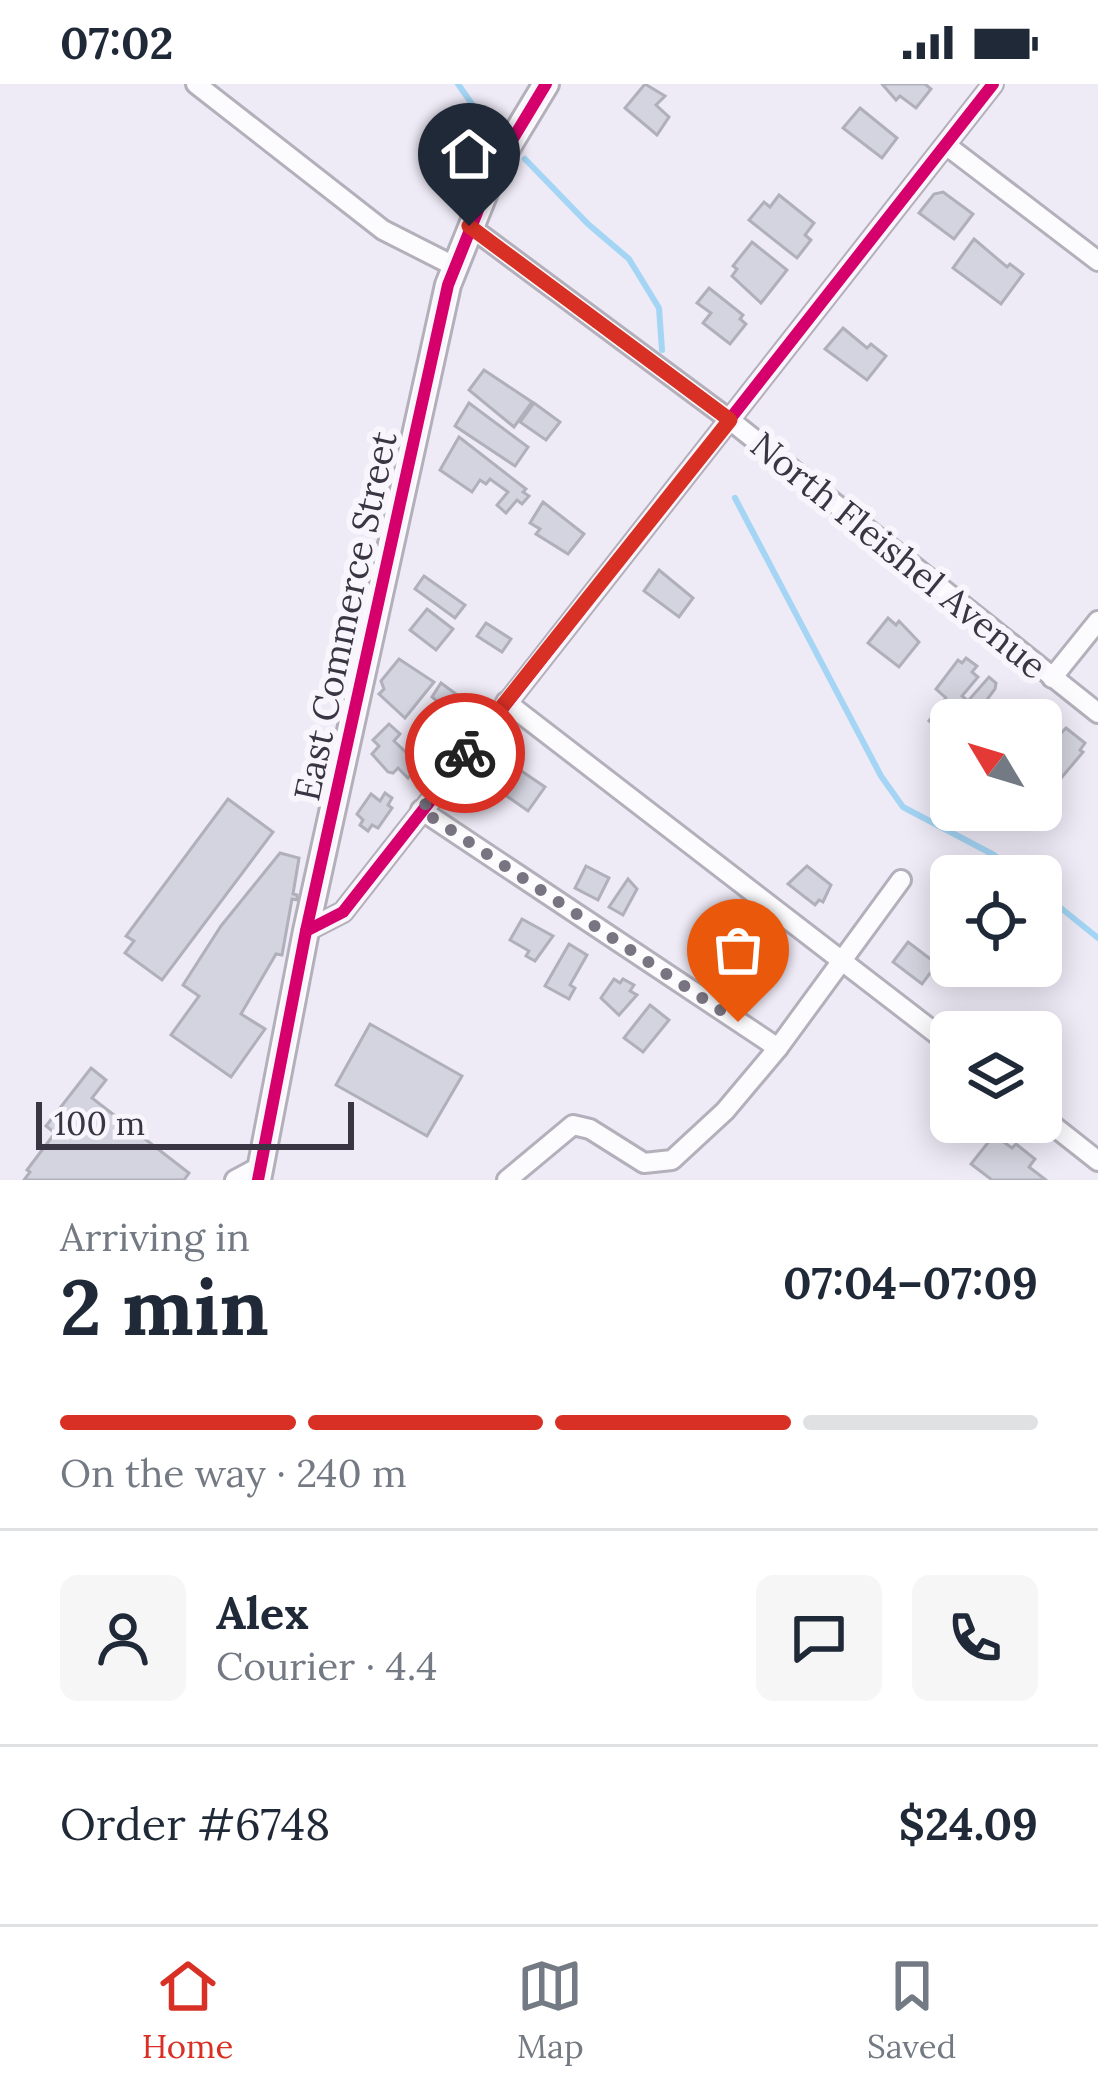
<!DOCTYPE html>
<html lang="en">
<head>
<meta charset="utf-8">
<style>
	body { margin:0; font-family:Lora,serif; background:#f6f6f7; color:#1f2937; height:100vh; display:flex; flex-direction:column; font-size:45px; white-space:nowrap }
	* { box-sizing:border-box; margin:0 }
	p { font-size:39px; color:#747a83 }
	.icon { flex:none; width:66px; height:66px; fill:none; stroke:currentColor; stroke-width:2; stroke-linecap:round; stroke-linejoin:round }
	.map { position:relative; height:1096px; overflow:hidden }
	.details { display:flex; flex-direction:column; background:#fff; flex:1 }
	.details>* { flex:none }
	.needle { width:78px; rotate:308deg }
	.controls { position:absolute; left:930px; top:615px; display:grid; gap:24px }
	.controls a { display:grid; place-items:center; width:132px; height:132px; border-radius:18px; background:#fff; box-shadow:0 6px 30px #0003; font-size:60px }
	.scale { position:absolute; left:36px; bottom:30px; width:318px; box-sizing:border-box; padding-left:12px; border:6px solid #3a3542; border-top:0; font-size:33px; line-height:42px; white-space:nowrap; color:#3a3542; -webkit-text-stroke:9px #f8f6fc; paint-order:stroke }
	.pin { position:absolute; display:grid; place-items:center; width:102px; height:102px; color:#fff; margin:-123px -51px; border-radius:50% 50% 50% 0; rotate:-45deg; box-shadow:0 0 12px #0007 }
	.pin .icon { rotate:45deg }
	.courier { position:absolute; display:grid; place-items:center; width:120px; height:120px; margin:-60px; border:9px solid #d93025; border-radius:50%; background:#fff; color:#222; box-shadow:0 3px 15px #0007 }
	.headline em { font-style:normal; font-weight:700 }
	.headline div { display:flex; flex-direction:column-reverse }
	.headline { display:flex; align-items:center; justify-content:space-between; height:204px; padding:0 60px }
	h1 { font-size:78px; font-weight:700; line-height:90px }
	.bar { display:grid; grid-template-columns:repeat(4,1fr); gap:18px 12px; align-content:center; height:144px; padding:0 60px }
	.bar i { height:15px; border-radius:9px; background:#e0e1e3 }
	.bar .selected { background:#d93025 }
	.bar p { grid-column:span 4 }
	.line { display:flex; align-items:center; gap:30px; padding:0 60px; border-top:3px solid #e0e1e3 }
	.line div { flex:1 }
	.round { display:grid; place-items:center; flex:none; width:126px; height:126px; border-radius:18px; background:#f6f6f7 }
	.status { display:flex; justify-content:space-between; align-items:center; height:84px; padding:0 60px; background:#fff; direction:ltr }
	.status svg { height:33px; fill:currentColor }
	.menu { display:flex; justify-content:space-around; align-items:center; height:168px; border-top:3px solid #e0e1e3; background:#fff; font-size:33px; color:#747a83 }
	.menu a { display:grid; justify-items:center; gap:6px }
	.menu .selected { color:#d93025 }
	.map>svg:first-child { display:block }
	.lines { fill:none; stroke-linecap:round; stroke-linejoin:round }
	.stream { stroke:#a4d5f5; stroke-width:6 }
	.building { fill:#d4d4e0; stroke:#b0b0bb; stroke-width:3 }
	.street-casing { stroke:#b4b0bb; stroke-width:24 }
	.secondary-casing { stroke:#b4b0bb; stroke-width:30 }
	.street { stroke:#fcfcfe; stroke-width:18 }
	.secondary { stroke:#fcfcfe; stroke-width:24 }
	.cycleway-casing { stroke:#f8f6fc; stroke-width:20 }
	.cycleway { stroke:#d6006c; stroke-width:12 }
	.done { stroke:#797481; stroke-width:12; stroke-dasharray:0 21.6 }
	.route { stroke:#d93025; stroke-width:15 }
	.labels { text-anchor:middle; stroke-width:12; stroke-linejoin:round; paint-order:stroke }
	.street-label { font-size:36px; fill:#3a3542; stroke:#f8f6fc }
</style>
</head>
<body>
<div class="status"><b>07:02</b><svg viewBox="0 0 49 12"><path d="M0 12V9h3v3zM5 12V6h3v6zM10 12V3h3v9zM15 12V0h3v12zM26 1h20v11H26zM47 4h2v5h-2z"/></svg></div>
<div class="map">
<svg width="1098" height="1096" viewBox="0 0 1098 1096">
	<rect width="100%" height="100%" fill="#eeeaf6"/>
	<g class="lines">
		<g class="stream">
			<path d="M 458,0 L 488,43"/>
			<path d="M 525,75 L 588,140 L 629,175 L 659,224 L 662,266"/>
			<path d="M 735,414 L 881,692 L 903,723 L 994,771 L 1020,792"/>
			<path d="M 1041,808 L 1098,854"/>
		</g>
	</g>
	<g class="building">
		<path d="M 645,0 L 665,12 L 656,21 L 669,33 L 657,51 L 625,24 Z"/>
		<path d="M 882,0 L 925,0 L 931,5 L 916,24 L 900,12 L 896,16 Z"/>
		<path d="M 860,24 L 897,54 L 882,74 L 843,44 Z"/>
		<path d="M 943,108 L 973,130 L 954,155 L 919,129 L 934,110 Z"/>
		<path d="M 779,111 L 814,139 L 805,151 L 811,156 L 797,174 L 749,136 L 764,118 L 770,123 Z"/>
		<path d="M 974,155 L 1007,183 L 1010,180 L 1023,190 L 1001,220 L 953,184 Z"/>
		<path d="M 752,158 L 787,186 L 761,219 L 732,192 L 737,185 L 733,182 Z"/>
		<path d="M 709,204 L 743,231 L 740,235 L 746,240 L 730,260 L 703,239 L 711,229 L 697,219 Z"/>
		<path d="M 843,244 L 867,264 L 871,260 L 886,272 L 867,296 L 825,265 Z"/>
		<path d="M 484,286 L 532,318 L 514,343 L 469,306 Z"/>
		<path d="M 469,319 L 528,363 L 515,382 L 455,342 Z"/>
		<path d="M 534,319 L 560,338 L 546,356 L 520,338 Z"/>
		<path d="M 459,353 L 526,405 L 523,408 L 529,412 L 522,420 L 517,416 L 506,429 L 497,421 L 508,408 L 490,395 L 486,400 L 480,396 L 472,408 L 440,386 Z"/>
		<path d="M 543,418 L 584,450 L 568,470 L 536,450 L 540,445 L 530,439 Z"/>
		<path d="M 659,486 L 693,514 L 679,533 L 644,507 Z"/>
		<path d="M 424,492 L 465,521 L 455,534 L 415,505 Z"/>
		<path d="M 427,525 L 453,545 L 436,566 L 410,546 Z"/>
		<path d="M 888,534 L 896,541 L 899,537 L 919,558 L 899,583 L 868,559 Z"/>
		<path d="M 486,539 L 511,555 L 502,568 L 477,552 Z"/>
		<path d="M 966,574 L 977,582 L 972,588 L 978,593 L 962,612 L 968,617 L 989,593 L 996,599 L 995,605 L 980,625 L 985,628 L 979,636 L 963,636 L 957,632 L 944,648 L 929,637 L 946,614 L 936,605 L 958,576 L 962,579 Z"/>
		<path d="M 399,575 L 434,598 L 405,634 L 379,610 L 384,605 L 381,597 Z"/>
		<path d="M 441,599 L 471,621 L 458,640 L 439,627 L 443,622 L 432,613 Z"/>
		<path d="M 389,640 L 400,650 L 394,657 L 413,675 L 410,680 L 416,685 L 408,694 L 398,684 L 393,689 L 388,688 L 372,670 L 379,662 L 373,656 Z"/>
		<path d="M 1066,644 L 1085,659 L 1080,666 L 1083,668 L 1041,718 L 1041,670 Z"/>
		<path d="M 517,684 L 545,703 L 528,727 L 501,708 L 508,698 L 504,696 Z"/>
		<path d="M 385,709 L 392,714 L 388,721 L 392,724 L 378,744 L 372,741 L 368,747 L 360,741 L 363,736 L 357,730 L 371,710 L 380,717 Z"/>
		<path d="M 228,715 L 273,748 L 162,896 L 125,869 L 134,857 L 126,852 Z"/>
		<path d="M 280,769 L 299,774 L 293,810 L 297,811 L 297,816 L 292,815 L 282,871 L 276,870 L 241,930 L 265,945 L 231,993 L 171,951 L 199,912 L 183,901 L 221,842 Z"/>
		<path d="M 586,782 L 609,794 L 598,816 L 575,804 Z"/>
		<path d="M 807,782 L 831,801 L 823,818 L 819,816 L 815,821 L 788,800 Z"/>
		<path d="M 628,795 L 637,805 L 623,831 L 609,823 Z"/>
		<path d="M 522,835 L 553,852 L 535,877 L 526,872 L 529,867 L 510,856 Z"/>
		<path d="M 908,858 L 937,880 L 922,900 L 893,878 Z"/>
		<path d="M 569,860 L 587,871 L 570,901 L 575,904 L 569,915 L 545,902 Z"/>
		<path d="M 614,895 L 620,899 L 623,895 L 634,901 L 630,907 L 637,911 L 619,931 L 601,914 Z"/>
		<path d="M 650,921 L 669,936 L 643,968 L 624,954 Z"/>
		<path d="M 370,940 L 462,992 L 427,1052 L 336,1001 Z"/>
		<path d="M 91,984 L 106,996 L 92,1014 L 189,1089 L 184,1096 L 24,1096 L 30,1088 L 27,1086 L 55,1049 L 46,1042 Z"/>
		<path d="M 994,1051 L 1012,1064 L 1016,1060 L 1035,1075 L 1029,1083 L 1046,1096 L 992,1096 L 971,1080 Z"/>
	</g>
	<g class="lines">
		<g class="street-casing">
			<g id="street">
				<path d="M 196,0 L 383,146 L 454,182"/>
				<path d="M 946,61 L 1098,177"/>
				<path d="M 469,142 L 730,336 L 1098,629"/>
				<path d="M 1052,594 L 1098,537"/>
				<path d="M 506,618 L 951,961"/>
				<path d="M 421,726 L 778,964"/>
				<path d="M 306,847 L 343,828 L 993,0"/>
				<path d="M 1041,1032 L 1098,1077"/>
				<path d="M 235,1096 L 261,1082"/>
				<path d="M 507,1096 L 573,1041 L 590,1045 L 644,1079 L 672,1076 L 725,1027 L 778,964 L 901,796"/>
			</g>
		</g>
		<g class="secondary-casing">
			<path id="secondary" d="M 258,1096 L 306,847 L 448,201 L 494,86 L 546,0"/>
		</g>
		<use href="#street" class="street"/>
		<use href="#secondary" class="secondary"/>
		<g class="cycleway-casing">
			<g id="cycleway">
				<path d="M 306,847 L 343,828 L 993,0"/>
				<path d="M 258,1096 L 306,847 L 448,201 L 494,86 L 546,0"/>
			</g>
		</g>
		<use href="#cycleway" class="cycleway"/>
	</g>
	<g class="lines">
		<path class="done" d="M 465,669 L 421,726 L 738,938"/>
		<path class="route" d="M 465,669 L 730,336 L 469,142"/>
	</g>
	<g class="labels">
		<g class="street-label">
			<text transform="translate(899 471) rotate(39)" y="13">North Fleishel Avenue</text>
			<text transform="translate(345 532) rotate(-78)" y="13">East Commerce Street</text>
		</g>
	</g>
</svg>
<div class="controls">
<a><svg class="needle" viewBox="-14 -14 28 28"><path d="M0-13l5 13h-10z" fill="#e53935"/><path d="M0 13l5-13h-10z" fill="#747a83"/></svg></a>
<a><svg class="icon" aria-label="locate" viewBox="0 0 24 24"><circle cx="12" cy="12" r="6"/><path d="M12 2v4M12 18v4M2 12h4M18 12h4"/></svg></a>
<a><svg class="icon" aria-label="layers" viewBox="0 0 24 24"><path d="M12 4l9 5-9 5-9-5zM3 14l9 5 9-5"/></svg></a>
</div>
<div class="scale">100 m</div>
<div class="pin" style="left:738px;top:938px;background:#ea580c"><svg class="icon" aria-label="bag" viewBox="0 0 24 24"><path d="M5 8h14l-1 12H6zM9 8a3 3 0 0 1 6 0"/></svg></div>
<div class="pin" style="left:469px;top:142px;background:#1f2937"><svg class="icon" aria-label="home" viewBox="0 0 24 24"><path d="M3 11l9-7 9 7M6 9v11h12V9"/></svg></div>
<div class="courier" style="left:465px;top:669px"><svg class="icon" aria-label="bike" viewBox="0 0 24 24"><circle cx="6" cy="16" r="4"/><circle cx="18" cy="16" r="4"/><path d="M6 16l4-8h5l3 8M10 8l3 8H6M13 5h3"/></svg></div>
</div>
<section class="details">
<div class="headline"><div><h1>2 min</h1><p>Arriving in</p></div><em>07:04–07:09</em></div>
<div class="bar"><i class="selected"></i><i class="selected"></i><i class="selected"></i><i></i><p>On the way · 240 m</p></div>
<div class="line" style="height:216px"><a class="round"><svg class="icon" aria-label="person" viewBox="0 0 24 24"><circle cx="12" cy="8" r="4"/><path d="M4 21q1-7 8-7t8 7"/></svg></a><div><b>Alex</b><p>Courier · 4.4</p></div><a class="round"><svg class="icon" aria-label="chat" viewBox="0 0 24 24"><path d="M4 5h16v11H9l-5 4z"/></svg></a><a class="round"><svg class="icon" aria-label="phone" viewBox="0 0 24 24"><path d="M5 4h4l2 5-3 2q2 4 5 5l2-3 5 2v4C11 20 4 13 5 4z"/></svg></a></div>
<div class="line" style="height:156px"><div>Order #6748</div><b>$24.09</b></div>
</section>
<nav class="menu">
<a class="selected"><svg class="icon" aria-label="home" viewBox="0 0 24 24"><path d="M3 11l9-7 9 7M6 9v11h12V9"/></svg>Home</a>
<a><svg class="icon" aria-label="map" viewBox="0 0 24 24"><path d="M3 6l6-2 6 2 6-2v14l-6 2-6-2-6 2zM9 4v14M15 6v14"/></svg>Map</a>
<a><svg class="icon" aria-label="saved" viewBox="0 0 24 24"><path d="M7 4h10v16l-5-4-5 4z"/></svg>Saved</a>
</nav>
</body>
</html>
